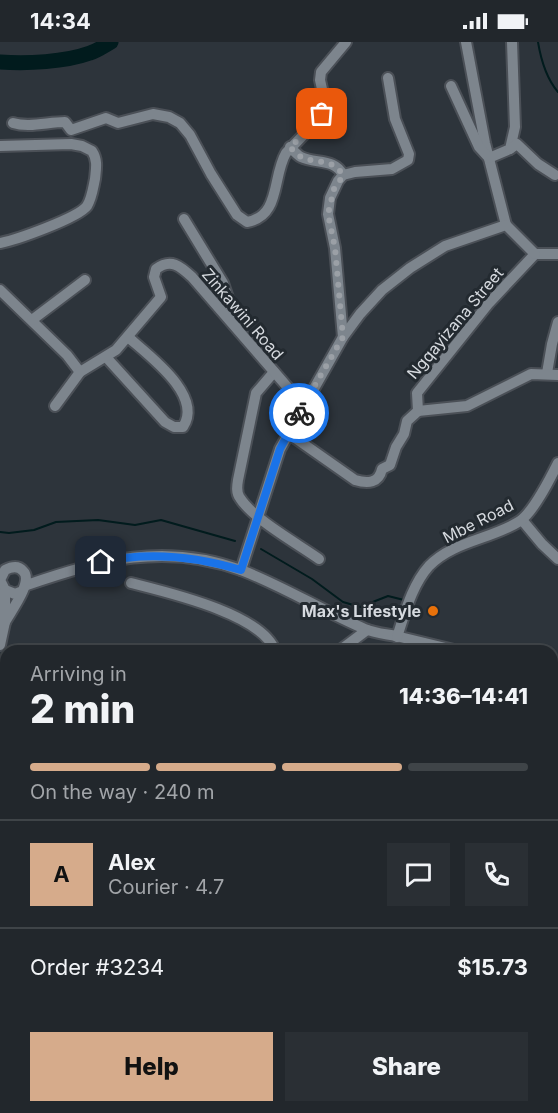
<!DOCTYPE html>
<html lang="en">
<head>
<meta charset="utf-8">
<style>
	body { margin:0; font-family:Inter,sans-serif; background:#2a2f34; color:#f1f3f6; height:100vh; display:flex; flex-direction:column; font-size:22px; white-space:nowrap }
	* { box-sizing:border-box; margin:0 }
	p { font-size:20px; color:#a2a5a9 }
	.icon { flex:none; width:33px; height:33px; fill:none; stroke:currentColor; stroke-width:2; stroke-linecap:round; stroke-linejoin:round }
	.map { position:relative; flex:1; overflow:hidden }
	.drawer { position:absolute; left:0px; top:603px; width:558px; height:468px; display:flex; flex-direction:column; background:#22272c; border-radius:18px 18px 0 0; box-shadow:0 2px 4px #0004,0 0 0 2px #3f4448 }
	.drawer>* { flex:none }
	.pin { position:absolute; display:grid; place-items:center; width:51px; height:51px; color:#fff; margin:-26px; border-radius:12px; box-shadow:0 3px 9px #0006 }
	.courier { position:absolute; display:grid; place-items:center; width:60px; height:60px; margin:-30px; border:4px solid #1a73e8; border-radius:50%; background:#fff; color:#222; box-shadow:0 2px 8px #0007 }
	.overview em { font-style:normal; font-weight:800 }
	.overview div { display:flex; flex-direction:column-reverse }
	.overview { display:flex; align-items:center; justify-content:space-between; height:102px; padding:0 30px }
	h1 { font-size:39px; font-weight:800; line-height:45px }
	.bar { display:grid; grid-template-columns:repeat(4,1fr); gap:9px 6px; align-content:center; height:72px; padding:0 30px }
	.bar i { height:8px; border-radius:4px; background:#3f4448 }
	.bar .on { background:#d6ab8b }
	.bar p { grid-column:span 4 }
	.line { display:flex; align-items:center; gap:15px; padding:0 30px; border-top:2px solid #3f4448 }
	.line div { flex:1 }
	.round { display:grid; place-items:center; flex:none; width:63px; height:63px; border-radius:0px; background:#2a2f34 }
	.cta { display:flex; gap:12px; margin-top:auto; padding:12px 30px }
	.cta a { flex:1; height:69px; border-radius:0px; background:#d6ab8b; color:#111; font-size:24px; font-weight:800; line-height:69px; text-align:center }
	.cta a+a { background:#2a2f34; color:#f1f3f6 }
	.status { display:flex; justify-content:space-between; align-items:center; height:42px; padding:0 30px; background:#22272c; direction:ltr }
	.status svg { height:16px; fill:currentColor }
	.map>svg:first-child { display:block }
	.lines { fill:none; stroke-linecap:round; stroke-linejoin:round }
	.stream { stroke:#011b1d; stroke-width:2 }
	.river { stroke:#011b1d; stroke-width:15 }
	.minor-casing { stroke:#4b5057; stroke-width:14 }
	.minor { stroke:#7d858d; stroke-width:10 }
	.done { stroke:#9ba0a6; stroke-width:6; stroke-dasharray:0 10.8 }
	.route { stroke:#1a73e8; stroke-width:8 }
	.food-dot { fill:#e8710a; stroke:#232a30; stroke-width:2 }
	.labels { text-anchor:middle; stroke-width:6; stroke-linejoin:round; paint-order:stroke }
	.street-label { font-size:16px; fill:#d6dadf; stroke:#232a30 }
	.poi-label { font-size:16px; font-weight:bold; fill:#d6dadf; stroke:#232a30; text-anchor:end }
</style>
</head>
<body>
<div class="status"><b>14:34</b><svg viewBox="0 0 49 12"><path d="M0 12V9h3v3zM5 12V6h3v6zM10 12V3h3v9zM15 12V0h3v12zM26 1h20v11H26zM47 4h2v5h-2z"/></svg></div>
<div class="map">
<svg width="558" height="1071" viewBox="0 0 558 1071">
	<rect width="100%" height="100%" fill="#2d343b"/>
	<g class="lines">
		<g class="stream">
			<path d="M 538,0 C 541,18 546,36 558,50"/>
			<path d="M 0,490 L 9,491 L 34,488 L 56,480 L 98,478 L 135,483 L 161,478 L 235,499"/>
			<path d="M 261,507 L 312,537 L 343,560 L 360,565 L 388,554 L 404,558"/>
		</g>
		<path class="river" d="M 0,20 C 27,22 65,20 90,11 C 97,9 104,4 111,0"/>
		<g class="minor-casing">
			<g id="minor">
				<path d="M 466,0 L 485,101 L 506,183"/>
				<path d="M 451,44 L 479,105 L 489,116 L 510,107 L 515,85 L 512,0"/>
				<path d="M 13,81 C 29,86 48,80 65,80 L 71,88 L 106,76 L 118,81 L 153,72 L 169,75 L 180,81 L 190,93 L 211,132 L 237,173 L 247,180 C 281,174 272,135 286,111 L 320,76 L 324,56 L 320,38 L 321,30 L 346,0"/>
				<path d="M 0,104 L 71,102 L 82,104 L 92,109 C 98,118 96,127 95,137 C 93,146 92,156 87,164 C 78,176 16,198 0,201"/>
				<path d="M 290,105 C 293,108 297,113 301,115 C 315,122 335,116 343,133"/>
				<path d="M 510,107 L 517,102 L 538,122 L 555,133"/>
				<path d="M 184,177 L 223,241 L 237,283"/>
				<path d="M 535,212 L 558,212"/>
				<path d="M 0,248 L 67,313 L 80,330"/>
				<path d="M 32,278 L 85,238"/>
				<path d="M 343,295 L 335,206 L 328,172 L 330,156 L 338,139 L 343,133 L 355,130 L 392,127 L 408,118 L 409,112 L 395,77 L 388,36"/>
				<path d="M 106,315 L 165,380 L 174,385 L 183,385 C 204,353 148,313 128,295"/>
				<path d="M 274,330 L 256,351 L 238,438 C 237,444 236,451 240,456 C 253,477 298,502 319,517"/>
				<path d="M 547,331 L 552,302 L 558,280"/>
				<path d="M 55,364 L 80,330 L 116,308 L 161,255 L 154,235 L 156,227 C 171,216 180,224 192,235 L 303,363"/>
				<path d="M 418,369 L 467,364 L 531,332 L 558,333"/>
				<path d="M 288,391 L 355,438 C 368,442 379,441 382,427 L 390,423 L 396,405 L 404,392 L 407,379 L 418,369 L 417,351 L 489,261 L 535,212"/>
				<path d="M 522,478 L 542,502 L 558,517"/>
				<path d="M 241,528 L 280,407 L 343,295 L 360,272 L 382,248 L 410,226 L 445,204 L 506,183 L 535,212"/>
				<path d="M 131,541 C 166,550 263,572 275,609"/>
				<path d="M 27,543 C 100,518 165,500 241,528 C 283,544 323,569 365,587 C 374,591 386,592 396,594 C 417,599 437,604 458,609"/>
				<path d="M 5,580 C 11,569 34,539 23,529 C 18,523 11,525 5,528 L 0,538 L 5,548 L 15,552 L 22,549"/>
				<path d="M 397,595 C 405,571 412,543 429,524 C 453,499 492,497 520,479 C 534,469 550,437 558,421"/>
				<path d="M 0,603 L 5,580 L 5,548"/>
				<path d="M 339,609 L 367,588"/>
				<path d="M 552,631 L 558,632"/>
				<path d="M 0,668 L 6,701"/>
				<path d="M 552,727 L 558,724"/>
				<path d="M 552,786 L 558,781"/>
				<path d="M 552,880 L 558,876"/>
				<path d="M 0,927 L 6,921"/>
				<path d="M 552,989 L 558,987"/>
				<path d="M 0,1044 L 6,1041"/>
				<path d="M 552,1050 L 558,1049"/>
				<path d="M 249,1065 L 264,1071"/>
				<path d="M 433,1071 L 435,1065"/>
				<path d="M 516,1071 L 516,1065"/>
			</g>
		</g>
		<use href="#minor" class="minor"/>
	</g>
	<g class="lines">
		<path class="done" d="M 299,371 L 343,295 L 335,206 L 328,172 L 334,147 L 343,134 C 335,116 315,122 301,115 C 297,113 293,108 290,105 L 318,80 L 322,72"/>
		<path class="route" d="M 101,520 C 149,509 195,514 241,528 L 280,407 L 299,371"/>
	</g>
	<circle class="food-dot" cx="433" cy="569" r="6"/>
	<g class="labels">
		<g class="street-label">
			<text transform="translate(243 272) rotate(49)" y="6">Zinkawini Road</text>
			<text transform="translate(455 281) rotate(-50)" y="6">Ngqayizana Street</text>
			<text transform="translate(478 479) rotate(-27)" y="6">Mbe Road</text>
		</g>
		<g class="poi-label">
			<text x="421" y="575">Max's Lifestyle</text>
		</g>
	</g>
</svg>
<div class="pin" style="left:322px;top:72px;background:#ea580c"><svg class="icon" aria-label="bag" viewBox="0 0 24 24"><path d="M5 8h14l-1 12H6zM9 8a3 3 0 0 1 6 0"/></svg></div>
<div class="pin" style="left:101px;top:520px;background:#1f2937"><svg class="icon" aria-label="home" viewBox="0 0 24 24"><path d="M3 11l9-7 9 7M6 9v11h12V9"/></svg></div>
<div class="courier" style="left:299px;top:371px"><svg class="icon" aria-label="bike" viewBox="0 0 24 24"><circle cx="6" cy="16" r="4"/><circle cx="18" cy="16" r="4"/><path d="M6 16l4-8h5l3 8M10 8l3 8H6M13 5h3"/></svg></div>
<section class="drawer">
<div class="overview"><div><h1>2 min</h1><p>Arriving in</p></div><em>14:36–14:41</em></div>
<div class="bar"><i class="on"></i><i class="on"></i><i class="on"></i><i></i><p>On the way · 240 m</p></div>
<div class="line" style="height:108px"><b class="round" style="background:#d6ab8b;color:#111">A</b><div><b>Alex</b><p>Courier · 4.7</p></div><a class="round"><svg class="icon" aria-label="chat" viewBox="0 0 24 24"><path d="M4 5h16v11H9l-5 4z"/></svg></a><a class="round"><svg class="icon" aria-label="phone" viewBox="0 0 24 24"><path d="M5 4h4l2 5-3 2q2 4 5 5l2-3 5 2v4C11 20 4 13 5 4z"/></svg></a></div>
<div class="line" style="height:78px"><div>Order #3234</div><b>$15.73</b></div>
<div class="cta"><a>Help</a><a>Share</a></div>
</section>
</div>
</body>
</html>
